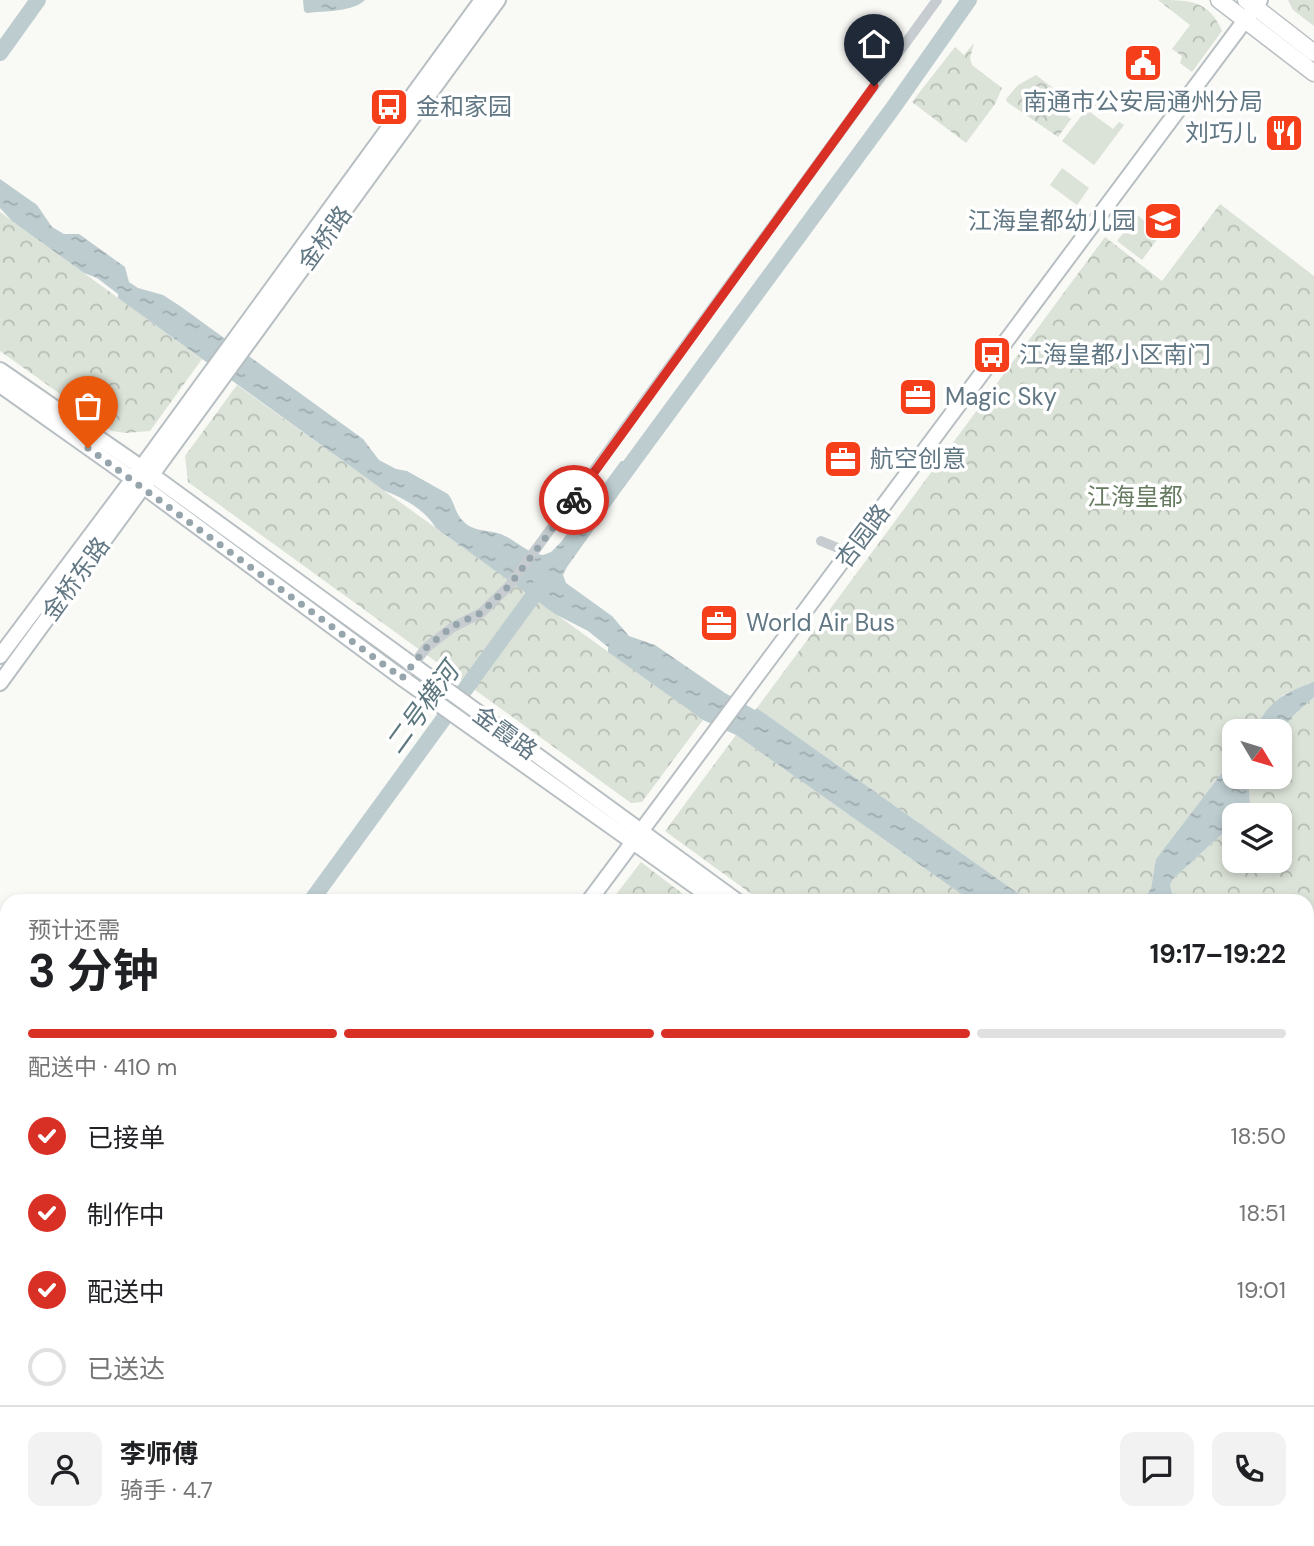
<!DOCTYPE html>
<html lang="zh">
<head>
<meta charset="utf-8">
<style>
	body { margin:0; font-family:"DM Sans","Noto Sans SC",sans-serif; background:#f2f2f2; color:#202124; height:100vh; display:flex; flex-direction:column; font-size:26px; white-space:nowrap }
	* { box-sizing:border-box; margin:0 }
	p { font-size:23px; color:#757577 }
	.icon { flex:none; width:38px; height:38px; fill:none; stroke:currentColor; stroke-width:2; stroke-linecap:round; stroke-linejoin:round }
	.map { position:relative; flex:1; overflow:hidden }
	.side { position:absolute; left:0px; top:894px; width:1314px; height:653px; display:flex; flex-direction:column; background:#fff; border-radius:21px 21px 0 0; box-shadow:0 4px 10px #0003 }
	.side>* { flex:none }
	.needle { width:46px; rotate:128deg }
	.controls { position:absolute; left:1222px; top:719px; display:grid; gap:14px }
	.controls a { display:grid; place-items:center; width:70px; height:70px; border-radius:14px; background:#fff; box-shadow:0 4px 10px #0003; font-size:35px }
	.pin { position:absolute; display:grid; place-items:center; width:60px; height:60px; color:#fff; margin:-72px -30px; border-radius:50% 50% 50% 0; rotate:-45deg; box-shadow:0 0 7px #0007 }
	.pin .icon { rotate:45deg }
	.courier { position:absolute; display:grid; place-items:center; width:70px; height:70px; margin:-35px; border:5px solid #d93025; border-radius:50%; background:#fff; color:#222; box-shadow:0 2px 9px #0007 }
	.headline em { font-style:normal; font-weight:700 }
	.headline div { display:flex; flex-direction:column-reverse }
	.headline { display:flex; align-items:center; justify-content:space-between; height:119px; padding:0 28px }
	h1 { font-size:46px; font-weight:700; line-height:52px }
	.bar { display:grid; grid-template-columns:repeat(4,1fr); gap:10px 7px; align-content:center; height:84px; padding:0 28px }
	.bar i { height:9px; border-radius:5px; background:#e0e0e0 }
	.bar .selected { background:#d93025 }
	.bar p { grid-column:span 4 }
	.line { display:flex; align-items:center; gap:18px; padding:0 28px; border-top:2px solid #e0e0e0 }
	.line div { flex:1 }
	.round { display:grid; place-items:center; flex:none; width:74px; height:74px; border-radius:14px; background:#f2f2f2 }
	ol { padding:0 28px; list-style:none }
	li { display:flex; align-items:center; gap:21px; height:77px }
	li p { margin-inline-start:auto }
	li .icon { padding:7px; border-radius:50%; background:#d93025; color:#fff; stroke-width:4 }
	li:last-child { color:#757577 }
	li i { width:38px; height:38px; border:4px solid #e0e0e0; border-radius:50% }
	.map>svg:first-child { display:block }
	.green { fill:#dbe2d7 }
	.forest { fill:url(#forest-crowns) }
	.water { fill:url(#water-ripples) }
	.lines { fill:none; stroke-linecap:round; stroke-linejoin:round }
	.river { stroke:#bdcccf; stroke-width:16 }
	.secondary-casing { stroke:#b8bfc3; stroke-width:18 }
	.primary-casing { stroke:#b9bfc2; stroke-width:19 }
	.street { stroke:#c6cccf; stroke-width:10 }
	.secondary { stroke:#fff; stroke-width:14 }
	.primary { stroke:#fff; stroke-width:16 }
	.done { stroke:#96a4ac; stroke-width:7; stroke-dasharray:0 12.6 }
	.route { stroke:#d93025; stroke-width:9 }
	.labels { text-anchor:middle; stroke-width:7; stroke-linejoin:round; paint-order:stroke }
	.poi-label { font-size:24px; fill:#617784; stroke:#fff; text-anchor:start }
	.street-label { font-size:24px; fill:#617784; stroke:#fff }
	.park-label { font-size:24px; fill:#677b61; stroke:#fff }
	.water-label { font-size:26px; font-style:italic; fill:#5c777e; stroke:#fff }
</style>
</head>
<body>
<div class="map">
<svg width="1314" height="1546" viewBox="0 0 1314 1546">
	<defs>
		<pattern id="forest-crowns" width="20" height="18" patternUnits="userSpaceOnUse" patternTransform="scale(1.75)"><rect width="20" height="18" fill="#dbe2d7"/><path d="M2 6a3 3 0 1 1 6 0M12 15a3 3 0 1 1 6 0" fill="none" stroke="#b5bcb4"/></pattern>
		<pattern id="water-ripples" width="26" height="14" patternUnits="userSpaceOnUse" patternTransform="scale(1.75)"><rect width="26" height="14" fill="#bdcccf"/><path d="M2 4q2-2 4 0t4 0M15 11q2-2 4 0t4 0" fill="none" stroke="#9daaae"/></pattern>
	</defs>
	<rect width="100%" height="100%" fill="#f9f9f6"/>
	<g class="green">
		<path d="M 1092,102 L 1096,105 L 1091,113 L 1113,129 L 1119,122 L 1124,125 L 1094,165 L 1062,141 Z"/>
		<path d="M 1062,168 L 1089,188 L 1077,205 L 1050,185 Z"/>
		<path d="M 1314,1043 L 1314,1101 L 1307,1097 L 1307,1052 Z"/>
	</g>
	<g class="forest">
		<path d="M 1158,0 C 1189,0 1209,0 1222,31 L 1192,72 L 1180,63 L 1182,56 L 1172,49 L 1190,25 Z"/>
		<path d="M 1288,0 L 1314,0 L 1314,26 L 1293,10 Z"/>
		<path d="M 974,43 L 970,58 L 972,65 L 1002,88 L 995,104 L 966,143 L 912,102 L 955,47 L 964,55 Z"/>
		<path d="M 1036,75 L 1065,97 L 1057,108 L 1071,119 L 1058,137 L 1007,102 L 1006,99 L 1018,85 Z"/>
		<path d="M 1220,204 L 1314,276 L 1314,682 L 1283,695 L 1263,715 L 1257,729 L 1253,731 L 1234,732 L 1234,757 L 1156,859 L 1151,888 L 1143,901 L 1029,901 L 757,708 L 1105,237 L 1162,281 Z"/>
		<path d="M 0,212 L 202,359 L 150,431 L 126,433 L 112,431 L 0,351 Z"/>
		<path d="M 1137,215 L 1161,234 L 1142,260 L 1117,241 Z"/>
		<path d="M 237,385 L 703,720 L 642,802 L 631,803 L 188,482 L 185,456 Z"/>
		<path d="M 1314,697 L 1314,939 L 1307,948 L 1307,901 L 1174,901 L 1170,885 L 1173,879 L 1234,823 L 1234,861 L 1279,861 L 1279,816 L 1240,815 L 1250,803 L 1248,777 L 1279,777 L 1279,733 L 1294,715 Z"/>
		<path d="M 736,735 L 971,901 L 761,901 L 665,831 Z"/>
		<path d="M 641,862 L 692,901 L 611,901 Z"/>
		<path d="M 0,1160 L 7,1165 L 7,1540 L 90,1540 L 86,1546 L 0,1546 Z"/>
		<path d="M 569,1540 L 850,1540 L 846,1546 L 577,1546 Z"/>
	</g>
	<g class="water">
		<path d="M 303,0 L 365,0 C 353,12 324,11 307,13 L 304,11 Z"/>
		<path d="M 0,179 L 37,205 L 52,227 L 64,234 L 79,234 L 125,267 L 129,282 L 138,288 L 163,295 L 180,306 L 363,439 L 379,460 L 396,469 L 407,471 L 448,494 C 455,503 455,514 464,522 C 475,533 492,529 505,536 C 517,542 529,554 543,555 L 551,552 L 561,542 L 621,461 L 633,461 L 637,469 L 567,567 L 563,575 L 566,583 L 612,616 L 629,636 L 655,645 L 725,693 L 755,710 L 757,708 L 1029,901 L 971,901 L 736,735 L 703,720 L 608,652 L 608,647 L 588,631 L 555,614 L 436,528 C 423,508 405,499 383,490 L 118,298 L 118,294 L 97,278 L 84,273 L 12,221 L 0,208 Z"/>
		<path d="M 1314,682 L 1314,697 L 1294,715 L 1279,733 L 1253,731 C 1259,727 1258,723 1262,717 C 1273,698 1294,689 1314,682 Z"/>
		<path d="M 1234,757 L 1234,777 L 1248,777 L 1250,803 L 1240,815 L 1234,816 L 1234,823 L 1173,879 L 1170,885 L 1174,901 L 1143,901 L 1151,888 L 1156,859 Z"/>
		<path d="M 7,1299 L 7,1505 L 0,1509 L 0,1301 Z"/>
		<path d="M 258,1540 L 382,1540 L 387,1546 L 265,1546 Z"/>
	</g>
	<g class="lines">
		<g class="river">
			<path d="M 0,53 L 38,0"/>
			<path d="M 620,479 L 893,108 L 969,0"/>
			<path d="M 311,901 L 544,581"/>
		</g>
		<g class="secondary-casing">
			<g id="secondary">
				<path d="M 0,370 L 152,475 L 737,901"/>
				<path d="M 0,385 L 144,487 L 402,678 L 716,901"/>
				<path d="M 0,656 L 141,468 L 482,0"/>
				<path d="M 0,683 L 498,0"/>
				<path d="M 589,901 L 1260,0"/>
				<path d="M 0,1134 L 7,1140"/>
				<path d="M 0,1148 L 7,1153"/>
				<path d="M 1307,1150 L 1314,1154"/>
				<path d="M 1307,1404 L 1314,1413"/>
				<path d="M 1307,1427 L 1314,1438"/>
				<path d="M 124,1540 L 127,1546"/>
				<path d="M 138,1540 L 141,1546"/>
				<path d="M 516,1540 L 523,1546"/>
				<path d="M 532,1540 L 540,1546"/>
				<path d="M 1036,1540 L 1040,1546"/>
				<path d="M 582,1546 L 587,1540"/>
			</g>
		</g>
		<g class="primary-casing">
			<g id="primary">
				<path d="M 1219,0 L 1314,73"/>
				<path d="M 1246,0 L 1314,53"/>
				<path d="M 1307,992 L 1314,983"/>
				<path d="M 1307,1012 L 1314,1004"/>
				<path d="M 878,1546 L 882,1540"/>
				<path d="M 895,1546 L 900,1540"/>
			</g>
		</g>
		<g class="street">
			<path d="M 821,541 L 838,548"/>
			<path d="M 402,678 L 427,647 L 453,627 L 481,613 L 509,586 L 937,0"/>
			<path d="M 105,1546 L 109,1540"/>
		</g>
		<use href="#secondary" class="secondary"/>
		<use href="#primary" class="primary"/>
	</g>
	<g class="lines">
		<path class="done" d="M 88,448 L 402,678 L 427,647 L 453,626 L 481,613 L 509,586 L 574,500"/>
		<path class="route" d="M 574,500 L 874,86"/>
	</g>
	<defs>
		<g id="civic-square" transform="scale(2.0125)"><rect x="-9" y="-9" width="18" height="18" rx="4" fill="#f53e1a" stroke="#fff"/><path d="M-.6-6.5H3V-4.5H.6V-3L4-1V1h2V6H-6V1h2V-1L-.6-3ZM-1.2 2.5V6h2.4V2.5Z" fill="#fff"/></g>
		<g id="bus-square" transform="scale(2.0125)"><rect x="-9" y="-9" width="18" height="18" rx="4" fill="#f53e1a" stroke="#fff"/><path d="M-5-6H5V4H4V6H2V4H-2V6H-4V4H-5ZM-3.5-4V0h7V-4ZM-3.5 1.2v1.5H-2V1.2ZM2 1.2v1.5H3.5V1.2Z" fill="#fff"/></g>
		<g id="restaurant-square" transform="scale(2.0125)"><rect x="-9" y="-9" width="18" height="18" rx="4" fill="#f53e1a" stroke="#fff"/><path d="M-5-6h1v4h1v-4h1v4h1v-4h1v5L-1.5 .5V6h-2V.5L-5-1ZM5-6V6H3V1.5H1.5Q1.5-4 5-6Z" fill="#fff"/></g>
		<g id="school-square" transform="scale(2.0125)"><rect x="-9" y="-9" width="18" height="18" rx="4" fill="#f53e1a" stroke="#fff"/><path d="M0-5L7-2L0 1L-7-2ZM-4 1L0 2.5L4 1V4Q0 6-4 4Z" fill="#fff"/></g>
		<g id="office-square" transform="scale(2.0125)"><rect x="-9" y="-9" width="18" height="18" rx="4" fill="#f53e1a" stroke="#fff"/><path d="M-6-3h4V-5.5h4V-3h4V5H-6ZM-1-4.5V-3h2v-1.5ZM-6 0V1H6V0Z" fill="#fff"/></g>
	</defs>
	<g fill-rule="evenodd">
		<use href="#civic-square" x="1143" y="63"/>
		<use href="#bus-square" x="389" y="107"/>
		<use href="#restaurant-square" x="1284" y="133"/>
		<use href="#school-square" x="1163" y="221"/>
		<use href="#bus-square" x="992" y="355"/>
		<use href="#office-square" x="918" y="397"/>
		<use href="#office-square" x="843" y="459"/>
		<use href="#office-square" x="719" y="623"/>
	</g>
	<g class="labels">
		<g class="poi-label">
			<text x="1143" y="110" text-anchor="middle">南通市公安局通州分局</text>
			<text x="416" y="115">金和家园</text>
			<text x="1257" y="141" text-anchor="end">刘巧儿</text>
			<text x="1136" y="229" text-anchor="end">江海皇都幼儿园</text>
			<text x="1019" y="363">江海皇都小区南门</text>
			<text x="945" y="405">Magic Sky</text>
			<text x="870" y="467">航空创意</text>
			<text x="746" y="631">World Air Bus</text>
		</g>
		<g class="street-label">
			<text transform="translate(325 238) rotate(-54)" y="8">金桥路</text>
			<text transform="translate(863 536) rotate(-53)" y="8">杏园路</text>
			<text transform="translate(76 579) rotate(-54)" y="8">金桥东路</text>
			<text transform="translate(505 733) rotate(36)" y="8">金霞路</text>
		</g>
		<g class="park-label">
			<text x="1135" y="505">江海皇都</text>
		</g>
		<g class="water-label">
			<text transform="translate(422 708) rotate(-54)" y="9">二号横河</text>
		</g>
	</g>
</svg>
<div class="controls">
<a><svg class="needle" viewBox="-14 -14 28 28"><path d="M0-13l5 13h-10z" fill="#e53935"/><path d="M0 13l5-13h-10z" fill="#757577"/></svg></a>
<a><svg class="icon" aria-label="layers" viewBox="0 0 24 24"><path d="M12 4l9 5-9 5-9-5zM3 14l9 5 9-5"/></svg></a>
</div>
<div class="pin" style="left:88px;top:448px;background:#ea580c"><svg class="icon" aria-label="bag" viewBox="0 0 24 24"><path d="M5 8h14l-1 12H6zM9 8a3 3 0 0 1 6 0"/></svg></div>
<div class="pin" style="left:874px;top:86px;background:#1f2937"><svg class="icon" aria-label="home" viewBox="0 0 24 24"><path d="M3 11l9-7 9 7M6 9v11h12V9"/></svg></div>
<div class="courier" style="left:574px;top:500px"><svg class="icon" aria-label="bike" viewBox="0 0 24 24"><circle cx="6" cy="16" r="4"/><circle cx="18" cy="16" r="4"/><path d="M6 16l4-8h5l3 8M10 8l3 8H6M13 5h3"/></svg></div>
<section class="side">
<div class="headline"><div><h1>3 分钟</h1><p>预计还需</p></div><em>19:17–19:22</em></div>
<div class="bar"><i class="selected"></i><i class="selected"></i><i class="selected"></i><i></i><p>配送中 · 410 m</p></div>
<ol>
<li><svg class="icon" aria-label="check" viewBox="0 0 24 24"><path d="M5 12l5 5 9-10"/></svg>已接单<p>18:50</p></li>
<li><svg class="icon" aria-label="check" viewBox="0 0 24 24"><path d="M5 12l5 5 9-10"/></svg>制作中<p>18:51</p></li>
<li><svg class="icon" aria-label="check" viewBox="0 0 24 24"><path d="M5 12l5 5 9-10"/></svg>配送中<p>19:01</p></li>
<li><i></i>已送达</li>
</ol>
<div class="line" style="height:126px"><a class="round"><svg class="icon" aria-label="person" viewBox="0 0 24 24"><circle cx="12" cy="8" r="4"/><path d="M4 21q1-7 8-7t8 7"/></svg></a><div><b>李师傅</b><p>骑手 · 4.7</p></div><a class="round"><svg class="icon" aria-label="chat" viewBox="0 0 24 24"><path d="M4 5h16v11H9l-5 4z"/></svg></a><a class="round"><svg class="icon" aria-label="phone" viewBox="0 0 24 24"><path d="M5 4h4l2 5-3 2q2 4 5 5l2-3 5 2v4C11 20 4 13 5 4z"/></svg></a></div>
</section>
</div>
</body>
</html>
